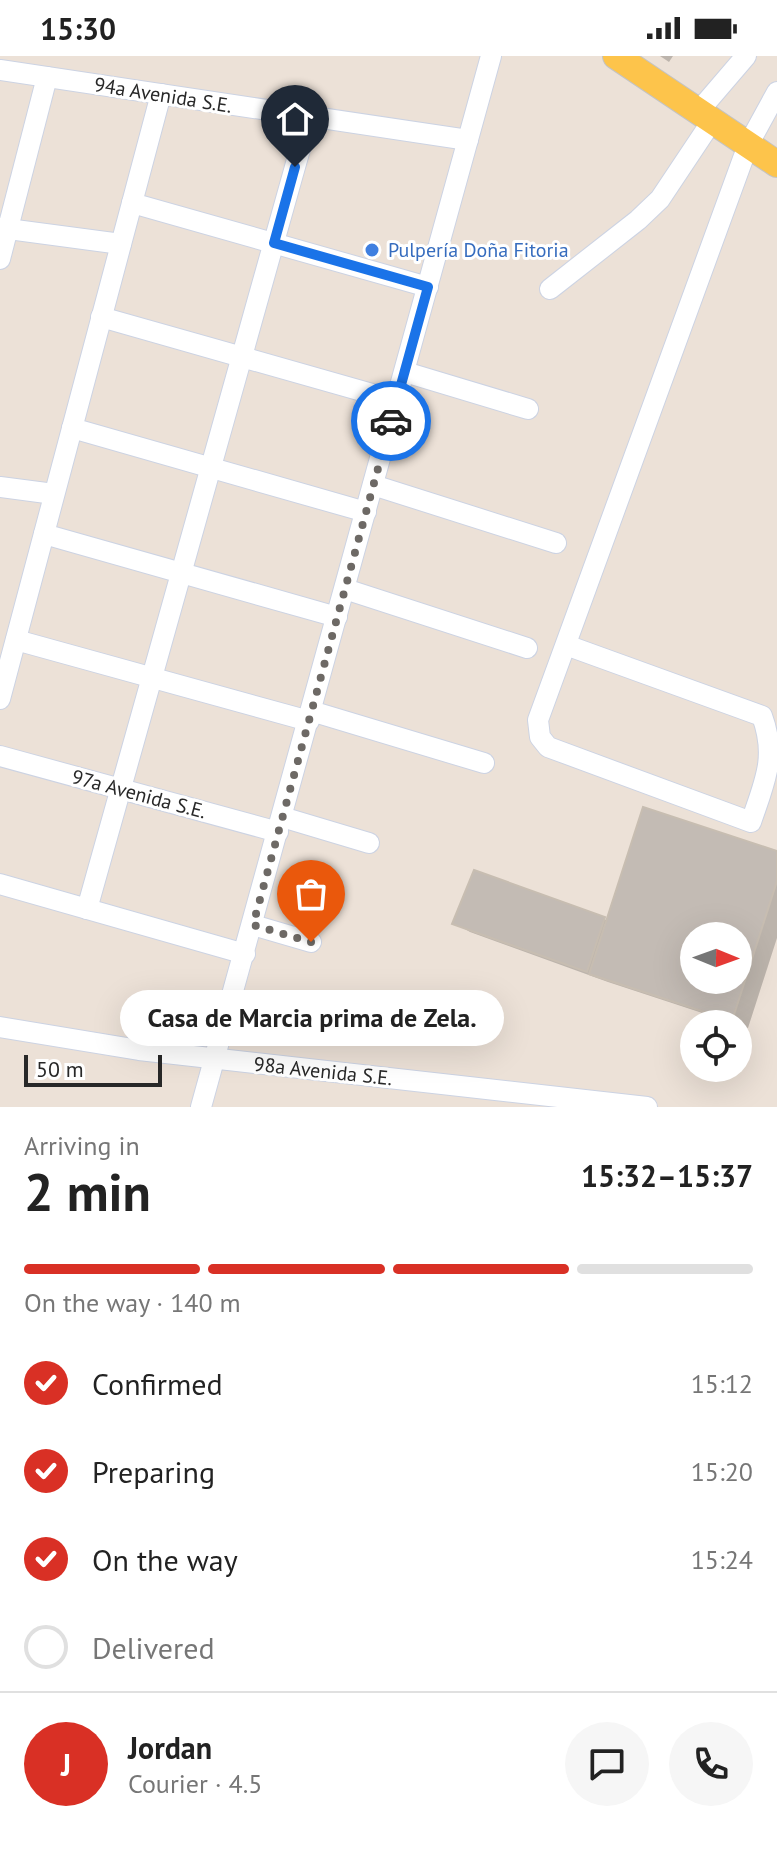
<!DOCTYPE html>
<html lang="en">
<head>
<meta charset="utf-8">
<style>
	body { margin:0; font-family:"PT Sans",sans-serif; background:#f6f6f6; color:#222; height:100vh; display:flex; flex-direction:column; font-size:30px; white-space:nowrap }
	* { box-sizing:border-box; margin:0 }
	p { font-size:26px; color:#767676 }
	.icon { flex:none; width:44px; height:44px; fill:none; stroke:currentColor; stroke-width:2; stroke-linecap:round; stroke-linejoin:round }
	.map { position:relative; height:1051px; overflow:hidden }
	.side { display:flex; flex-direction:column; background:#fff; flex:1 }
	.side>* { flex:none }
	.needle { width:52px; rotate:91deg }
	.tools { position:absolute; left:680px; top:866px; display:grid; gap:16px }
	.tools a { display:grid; place-items:center; width:72px; height:72px; border-radius:50%; background:#fff; box-shadow:0 8px 32px #0002; font-size:40px }
	.scale { position:absolute; left:24px; bottom:20px; width:138px; box-sizing:border-box; padding-left:8px; border:4px solid #282828; border-top:0; font-size:22px; line-height:28px; white-space:nowrap; color:#282828; -webkit-text-stroke:6px #fff; paint-order:stroke }
	.pin { position:absolute; display:grid; place-items:center; width:68px; height:68px; color:#fff; margin:-82px -34px; border-radius:50% 50% 50% 0; rotate:-45deg; box-shadow:0 0 8px #0007 }
	.pin .icon { rotate:45deg }
	.courier { position:absolute; display:grid; place-items:center; width:80px; height:80px; margin:-40px; border:6px solid #1a73e8; border-radius:50%; background:#fff; color:#222; box-shadow:0 2px 10px #0007 }
	.bubble { position:absolute; height:56px; border-radius:28px; background:#fff; box-shadow:0 8px 32px #0002; font-size:26px; font-weight:600; line-height:56px; text-align:center }
	.overview em { font-style:normal; font-weight:600 }
	.overview div { display:flex; flex-direction:column-reverse }
	.overview { display:flex; align-items:center; justify-content:space-between; height:136px; padding:0 24px }
	h1 { font-size:52px; font-weight:600; line-height:60px }
	.bar { display:grid; grid-template-columns:repeat(4,1fr); gap:12px 8px; align-content:center; height:96px; padding:0 24px }
	.bar i { height:10px; border-radius:6px; background:#e0e0e0 }
	.bar .on { background:#d93025 }
	.bar p { grid-column:span 4 }
	.line { display:flex; align-items:center; gap:20px; padding:0 24px; border-top:2px solid #e0e0e0 }
	.line div { flex:1 }
	.round { display:grid; place-items:center; flex:none; width:84px; height:84px; border-radius:42px; background:#f6f6f6 }
	ol { padding:0 24px; list-style:none }
	li { display:flex; align-items:center; gap:24px; height:88px }
	li p { margin-inline-start:auto }
	li .icon { padding:8px; border-radius:50%; background:#d93025; color:#fff; stroke-width:4 }
	li:last-child { color:#767676 }
	li i { width:44px; height:44px; border:4px solid #e0e0e0; border-radius:50% }
	.status { display:flex; justify-content:space-between; align-items:center; height:56px; padding:0 40px; background:#fff; direction:ltr }
	.status svg { height:22px; fill:currentColor }
	.map>svg:first-child { display:block }
	.shadow { fill:#0003; fill-rule:evenodd }
	.building { fill:#c3bbb4; stroke:#c7bdb1; stroke-width:2; fill-rule:evenodd }
	.lines { fill:none; stroke-linecap:round; stroke-linejoin:round }
	.minor-casing { stroke:#ccd3e3; stroke-width:22 }
	.major-casing { stroke:#c3c3c3; stroke-width:28 }
	.minor { stroke:#fff; stroke-width:20 }
	.major { stroke:#fdc44b; stroke-width:26 }
	.done { stroke:#6d6965; stroke-width:8; stroke-dasharray:0 14.4 }
	.route { stroke:#1a73e8; stroke-width:10 }
	.shop-dot { fill:#3f7fe0; stroke:#fff; stroke-width:3 }
	.labels { text-anchor:middle; stroke-width:6; stroke-linejoin:round; paint-order:stroke }
	.street-label { font-size:20px; fill:#282828; stroke:#fff }
	.shop-label { font-size:20px; fill:#366cbe; stroke:#fff; text-anchor:start }
</style>
</head>
<body>
<div class="status"><b>15:30</b><svg viewBox="0 0 49 12"><path d="M0 12V9h3v3zM5 12V6h3v6zM10 12V3h3v9zM15 12V0h3v12zM26 1h20v11H26zM47 4h2v5h-2z"/></svg></div>
<div class="map">
<svg width="777" height="1051" viewBox="0 0 777 1051">
	<rect width="100%" height="100%" fill="#ece1d7"/>
	<g class="shadow">
		<path d="M 660,0 L 673,0 L 669,6 Z"/>
		<path d="M 777,798 L 777,882 L 748,972 L 608,926 L 470,876 L 455,867 L 604,863 L 608,865 ZM 694,880 L 738,880 L 738,924 L 694,924 Z"/>
	</g>
	<g class="building">
		<path d="M 643,751 L 777,795 L 777,825 L 732,965 L 589,918 ZM 694,880 L 738,880 L 738,924 L 694,924 Z"/>
		<path d="M 474,814 L 605,861 L 587,916 L 452,868 Z"/>
	</g>
	<g class="lines">
		<g class="minor-casing">
			<g id="minor">
				<path d="M 0,14 L 468,84"/>
				<path d="M 698,56 L 746,0"/>
				<path d="M 132,147 L 428,231"/>
				<path d="M 0,172 L 121,188"/>
				<path d="M 0,203 L 47,21"/>
				<path d="M 550,233 L 638,164 L 660,143 L 712,65"/>
				<path d="M 101,261 L 397,345"/>
				<path d="M 405,316 L 528,353"/>
				<path d="M 72,372 L 366,456"/>
				<path d="M 373,429 L 556,487"/>
				<path d="M 0,431 L 54,438"/>
				<path d="M 44,478 L 337,561"/>
				<path d="M 345,533 L 527,592"/>
				<path d="M 16,584 L 309,665"/>
				<path d="M 566,589 L 762,660 C 777,701 765,725 751,766 L 548,691 L 540,681 L 538,664 L 748,89 L 777,36"/>
				<path d="M 0,643 L 161,38"/>
				<path d="M 311,655 L 484,707"/>
				<path d="M 0,700 L 278,776"/>
				<path d="M 282,761 L 369,787"/>
				<path d="M 0,828 L 245,898"/>
				<path d="M 87,853 L 309,61"/>
				<path d="M 253,869 L 311,886"/>
				<path d="M 0,971 L 139,994 L 647,1051"/>
				<path d="M 201,1051 L 491,0"/>
			</g>
		</g>
		<g class="major-casing">
			<path id="major" d="M 616,0 L 777,108"/>
		</g>
		<use href="#minor" class="minor"/>
		<use href="#major" class="major"/>
	</g>
	<g class="lines">
		<path class="done" d="M 311,886 L 253,869 L 391,365"/>
		<path class="route" d="M 295,111 L 274,187 L 428,231 L 391,365"/>
	</g>
	<circle class="shop-dot" cx="372" cy="194" r="8"/>
	<g class="labels">
		<g class="street-label">
			<text transform="translate(163 39) rotate(9)" y="7">94a Avenida S.E.</text>
			<text transform="translate(139 738) rotate(15)" y="7">97a Avenida S.E.</text>
			<text transform="translate(323 1015) rotate(6)" y="7">98a Avenida S.E.</text>
		</g>
		<g class="shop-label">
			<text x="388" y="201">Pulpería Doña Fitoria</text>
		</g>
	</g>
</svg>
<div class="tools">
<a><svg class="needle" viewBox="-14 -14 28 28"><path d="M0-13l5 13h-10z" fill="#e53935"/><path d="M0 13l5-13h-10z" fill="#767676"/></svg></a>
<a><svg class="icon" aria-label="locate" viewBox="0 0 24 24"><circle cx="12" cy="12" r="6"/><path d="M12 2v4M12 18v4M2 12h4M18 12h4"/></svg></a>
</div>
<div class="scale">50 m</div>
<div class="pin" style="left:311px;top:886px;background:#ea580c"><svg class="icon" aria-label="bag" viewBox="0 0 24 24"><path d="M5 8h14l-1 12H6zM9 8a3 3 0 0 1 6 0"/></svg></div>
<div class="pin" style="left:295px;top:111px;background:#1f2937"><svg class="icon" aria-label="home" viewBox="0 0 24 24"><path d="M3 11l9-7 9 7M6 9v11h12V9"/></svg></div>
<div class="courier" style="left:391px;top:365px"><svg class="icon" aria-label="car" viewBox="0 0 24 24"><path d="M5 17H2v-5l4-1 3-4h7l3 4 3 1v5h-3M9 17h6M6 11h13"/><circle cx="7" cy="17" r="2"/><circle cx="17" cy="17" r="2"/></svg></div>
<div class="bubble" style="left:120px;top:934px;width:384px">Casa de Marcia prima de Zela.</div>
</div>
<section class="side">
<div class="overview"><div><h1>2 min</h1><p>Arriving in</p></div><em>15:32–15:37</em></div>
<div class="bar"><i class="on"></i><i class="on"></i><i class="on"></i><i></i><p>On the way · 140 m</p></div>
<ol>
<li><svg class="icon" aria-label="check" viewBox="0 0 24 24"><path d="M5 12l5 5 9-10"/></svg>Confirmed<p>15:12</p></li>
<li><svg class="icon" aria-label="check" viewBox="0 0 24 24"><path d="M5 12l5 5 9-10"/></svg>Preparing<p>15:20</p></li>
<li><svg class="icon" aria-label="check" viewBox="0 0 24 24"><path d="M5 12l5 5 9-10"/></svg>On the way<p>15:24</p></li>
<li><i></i>Delivered</li>
</ol>
<div class="line" style="height:144px"><b class="round" style="background:#d93025;color:#fff">J</b><div><b>Jordan</b><p>Courier · 4.5</p></div><a class="round"><svg class="icon" aria-label="chat" viewBox="0 0 24 24"><path d="M4 5h16v11H9l-5 4z"/></svg></a><a class="round"><svg class="icon" aria-label="phone" viewBox="0 0 24 24"><path d="M5 4h4l2 5-3 2q2 4 5 5l2-3 5 2v4C11 20 4 13 5 4z"/></svg></a></div>
</section>
</body>
</html>
